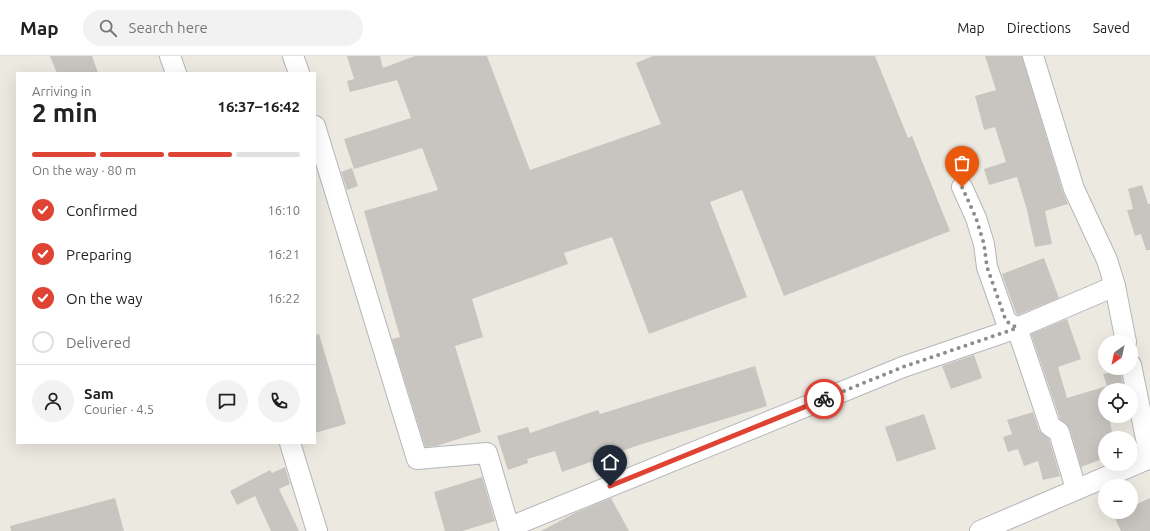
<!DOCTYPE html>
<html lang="en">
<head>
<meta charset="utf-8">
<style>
	body { margin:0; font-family:Ubuntu,sans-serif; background:#f2f2f2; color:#222; height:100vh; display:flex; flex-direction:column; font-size:15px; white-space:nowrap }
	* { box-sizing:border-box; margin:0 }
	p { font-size:13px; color:#767676 }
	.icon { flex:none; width:22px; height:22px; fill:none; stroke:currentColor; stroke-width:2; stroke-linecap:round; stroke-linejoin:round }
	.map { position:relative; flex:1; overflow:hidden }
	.side { position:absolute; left:16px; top:16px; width:300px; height:372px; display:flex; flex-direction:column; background:#fff; border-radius:0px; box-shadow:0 4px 16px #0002 }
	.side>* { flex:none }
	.needle { width:26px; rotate:213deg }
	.fabs { position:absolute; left:1098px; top:279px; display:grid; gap:8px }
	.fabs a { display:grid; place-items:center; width:40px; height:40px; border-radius:50%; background:#fff; box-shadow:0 4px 16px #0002; font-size:20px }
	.pin { position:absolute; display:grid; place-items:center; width:34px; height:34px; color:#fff; margin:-41px -17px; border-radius:50% 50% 50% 0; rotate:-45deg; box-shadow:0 0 4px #0007 }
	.pin .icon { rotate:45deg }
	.courier { position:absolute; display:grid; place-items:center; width:40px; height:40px; margin:-20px; border:3px solid #de4334; border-radius:50%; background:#fff; color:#222; box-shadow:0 1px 5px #0007 }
	.summary em { font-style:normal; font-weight:700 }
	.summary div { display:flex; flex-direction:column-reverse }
	.summary { display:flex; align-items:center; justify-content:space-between; height:68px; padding:0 16px }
	h1 { font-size:26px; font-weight:700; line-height:30px }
	.bar { display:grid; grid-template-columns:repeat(4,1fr); gap:6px 4px; align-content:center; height:48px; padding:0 16px }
	.bar i { height:5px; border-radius:3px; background:#e0e0e0 }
	.bar .current { background:#de4334 }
	.bar p { grid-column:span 4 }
	.line { display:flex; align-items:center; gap:10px; padding:0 16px; border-top:1px solid #e0e0e0 }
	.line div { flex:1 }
	.round { display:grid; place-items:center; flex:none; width:42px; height:42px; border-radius:21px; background:#f2f2f2 }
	ol { padding:0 16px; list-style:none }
	li { display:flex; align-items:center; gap:12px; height:44px }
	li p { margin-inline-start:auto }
	li .icon { padding:4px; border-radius:50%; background:#de4334; color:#fff; stroke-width:4 }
	li:last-child { color:#767676 }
	li i { width:22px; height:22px; border:2px solid #e0e0e0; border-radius:50% }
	header { display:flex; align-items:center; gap:24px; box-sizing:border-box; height:56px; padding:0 20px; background:#fff; border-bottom:1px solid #e0e0e0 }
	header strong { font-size:19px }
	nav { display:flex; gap:22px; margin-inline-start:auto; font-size:14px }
	.search { width:280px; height:36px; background:#f2f2f2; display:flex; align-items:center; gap:10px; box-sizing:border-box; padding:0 14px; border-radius:22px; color:#767676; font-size:15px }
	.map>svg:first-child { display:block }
	.building { fill:#c8c5c0 }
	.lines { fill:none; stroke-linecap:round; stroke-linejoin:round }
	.minor-casing { stroke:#b3b6ba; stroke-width:22 }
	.minor { stroke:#fff; stroke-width:20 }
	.done { stroke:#8c8d8d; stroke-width:4; stroke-dasharray:0 7.2 }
	.route { stroke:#de4334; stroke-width:5 }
</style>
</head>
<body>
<header>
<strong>Map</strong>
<div class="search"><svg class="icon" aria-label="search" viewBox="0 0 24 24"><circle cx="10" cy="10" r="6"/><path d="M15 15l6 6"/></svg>Search here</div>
<nav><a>Map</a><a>Directions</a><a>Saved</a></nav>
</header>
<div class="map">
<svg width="1150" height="475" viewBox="0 0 1150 475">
	<rect width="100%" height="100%" fill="#ebe9e0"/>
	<g class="building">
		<path d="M 50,0 L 92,0 L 98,17 L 57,17 Z"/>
		<path d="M 347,0 L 380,0 L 383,12 L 415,0 L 487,0 L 530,114 L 661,68 L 636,7 L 653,0 L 875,0 L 908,82 L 912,80 L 950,175 L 784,240 L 742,134 L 710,146 L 747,241 L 649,278 L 612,181 L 564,197 L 568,208 L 472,243 L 483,281 L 455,290 L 481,376 L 436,390 L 425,391 L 392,283 L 400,281 L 364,155 L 438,134 L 422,92 L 354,113 L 344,83 L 411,62 L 397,24 L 350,36 L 347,25 L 354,23 Z"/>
		<path d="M 985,0 L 1022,0 L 1063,136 L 1068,148 L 1045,155 L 1052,188 L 1035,191 L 1027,154 L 1017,121 L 989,129 L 984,113 L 1006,106 L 995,71 L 984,74 L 975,40 L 996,34 Z"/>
		<path d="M 352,112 L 358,130 L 347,134 L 341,116 Z"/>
		<path d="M 1142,129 L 1148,148 L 1150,148 L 1150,194 L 1146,194 L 1141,178 L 1135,180 L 1127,154 L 1133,153 L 1128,133 Z"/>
		<path d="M 1044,202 L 1059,242 L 1018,259 L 1016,257 L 1002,218 Z"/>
		<path d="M 1067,263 L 1081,303 L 1058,311 L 1067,342 L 1107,330 L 1103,318 L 1120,314 L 1124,334 L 1105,334 L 1105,360 L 1109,360 L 1113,382 L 1105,382 L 1105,402 L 1081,411 L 1070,373 L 1060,363 L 1031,278 Z"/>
		<path d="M 319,278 L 346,368 L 315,377 L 315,279 Z"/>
		<path d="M 974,299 L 982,322 L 951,333 L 942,310 Z"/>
		<path d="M 755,310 L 767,350 L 639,389 L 562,416 L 555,395 L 527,403 L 528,407 L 508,414 L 497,380 L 528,371 L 530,377 L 598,354 L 600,358 Z"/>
		<path d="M 1033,356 L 1039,374 L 1049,383 L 1060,420 L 1043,424 L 1038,405 L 1024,410 L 1018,393 L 1008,396 L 1003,381 L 1012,378 L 1007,364 Z"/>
		<path d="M 924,358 L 936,393 L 897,406 L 885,371 Z"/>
		<path d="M 285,411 L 290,428 L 279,433 L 299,475 L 271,475 L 255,440 L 237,449 L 230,435 L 270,414 L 272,417 Z"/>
		<path d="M 482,421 L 495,465 L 462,475 L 445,475 L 434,436 Z"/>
		<path d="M 115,442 L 124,475 L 11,475 L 10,470 Z"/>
		<path d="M 611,442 L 629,475 L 541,475 L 575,457 Z"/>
		<path d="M 1150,442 L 1150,475 L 1121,475 L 1112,456 L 1131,456 L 1131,451 Z"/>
	</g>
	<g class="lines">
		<g class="minor-casing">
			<g id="minor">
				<path d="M 170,0 L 176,17"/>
				<path d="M 293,0 L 299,17"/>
				<path d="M 1033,0 L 1074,133 L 1107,204 L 1115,230 L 1126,286"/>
				<path d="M 315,70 L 417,403 L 487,397 L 510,475"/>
				<path d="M 962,131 L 976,162 L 984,188 L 987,211 L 1006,265 L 1017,272 L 1050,370 L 1059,376 L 1076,433"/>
				<path d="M 290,387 L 317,475"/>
				<path d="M 510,471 L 903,311 L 1017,272 L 1115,230"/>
				<path d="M 980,475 L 1150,402 L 1131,309"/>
			</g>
		</g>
		<use href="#minor" class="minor"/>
	</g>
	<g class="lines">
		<path class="done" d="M 824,343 L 903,311 L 1017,272 L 1006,265 L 987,211 L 984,188 L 976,162 L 962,131"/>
		<path class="route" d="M 610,430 L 824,343"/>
	</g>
</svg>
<div class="fabs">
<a><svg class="needle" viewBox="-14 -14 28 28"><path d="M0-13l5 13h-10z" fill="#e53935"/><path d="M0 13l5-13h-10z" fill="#767676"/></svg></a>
<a><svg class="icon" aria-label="locate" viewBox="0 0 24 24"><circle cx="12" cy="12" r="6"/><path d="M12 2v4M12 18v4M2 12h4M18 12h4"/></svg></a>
<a>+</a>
<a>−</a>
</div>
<div class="pin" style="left:962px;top:131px;background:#ea580c"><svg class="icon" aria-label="bag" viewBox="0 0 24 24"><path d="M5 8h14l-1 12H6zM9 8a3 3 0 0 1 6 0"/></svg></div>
<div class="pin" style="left:610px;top:430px;background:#1f2937"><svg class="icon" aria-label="home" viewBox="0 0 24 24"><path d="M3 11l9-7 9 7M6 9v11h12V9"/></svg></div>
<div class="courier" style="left:824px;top:343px"><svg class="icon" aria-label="bike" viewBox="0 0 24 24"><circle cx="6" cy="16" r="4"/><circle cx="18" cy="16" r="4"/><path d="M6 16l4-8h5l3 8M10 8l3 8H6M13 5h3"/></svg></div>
<section class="side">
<div class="summary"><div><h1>2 min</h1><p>Arriving in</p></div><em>16:37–16:42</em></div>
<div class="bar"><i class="current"></i><i class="current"></i><i class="current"></i><i></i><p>On the way · 80 m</p></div>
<ol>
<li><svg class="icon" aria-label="check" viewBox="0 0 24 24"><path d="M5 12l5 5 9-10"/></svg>Confirmed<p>16:10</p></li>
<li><svg class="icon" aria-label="check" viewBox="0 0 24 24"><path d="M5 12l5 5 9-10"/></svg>Preparing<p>16:21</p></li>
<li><svg class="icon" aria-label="check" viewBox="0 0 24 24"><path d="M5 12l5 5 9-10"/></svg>On the way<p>16:22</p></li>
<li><i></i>Delivered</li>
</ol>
<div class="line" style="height:72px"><a class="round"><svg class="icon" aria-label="person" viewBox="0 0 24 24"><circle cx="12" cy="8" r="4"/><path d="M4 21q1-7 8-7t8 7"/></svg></a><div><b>Sam</b><p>Courier · 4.5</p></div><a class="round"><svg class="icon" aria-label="chat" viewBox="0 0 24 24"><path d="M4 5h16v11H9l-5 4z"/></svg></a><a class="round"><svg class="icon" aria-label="phone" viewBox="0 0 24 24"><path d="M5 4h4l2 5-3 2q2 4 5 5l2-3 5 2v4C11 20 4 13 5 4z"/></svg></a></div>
</section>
</div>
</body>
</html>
